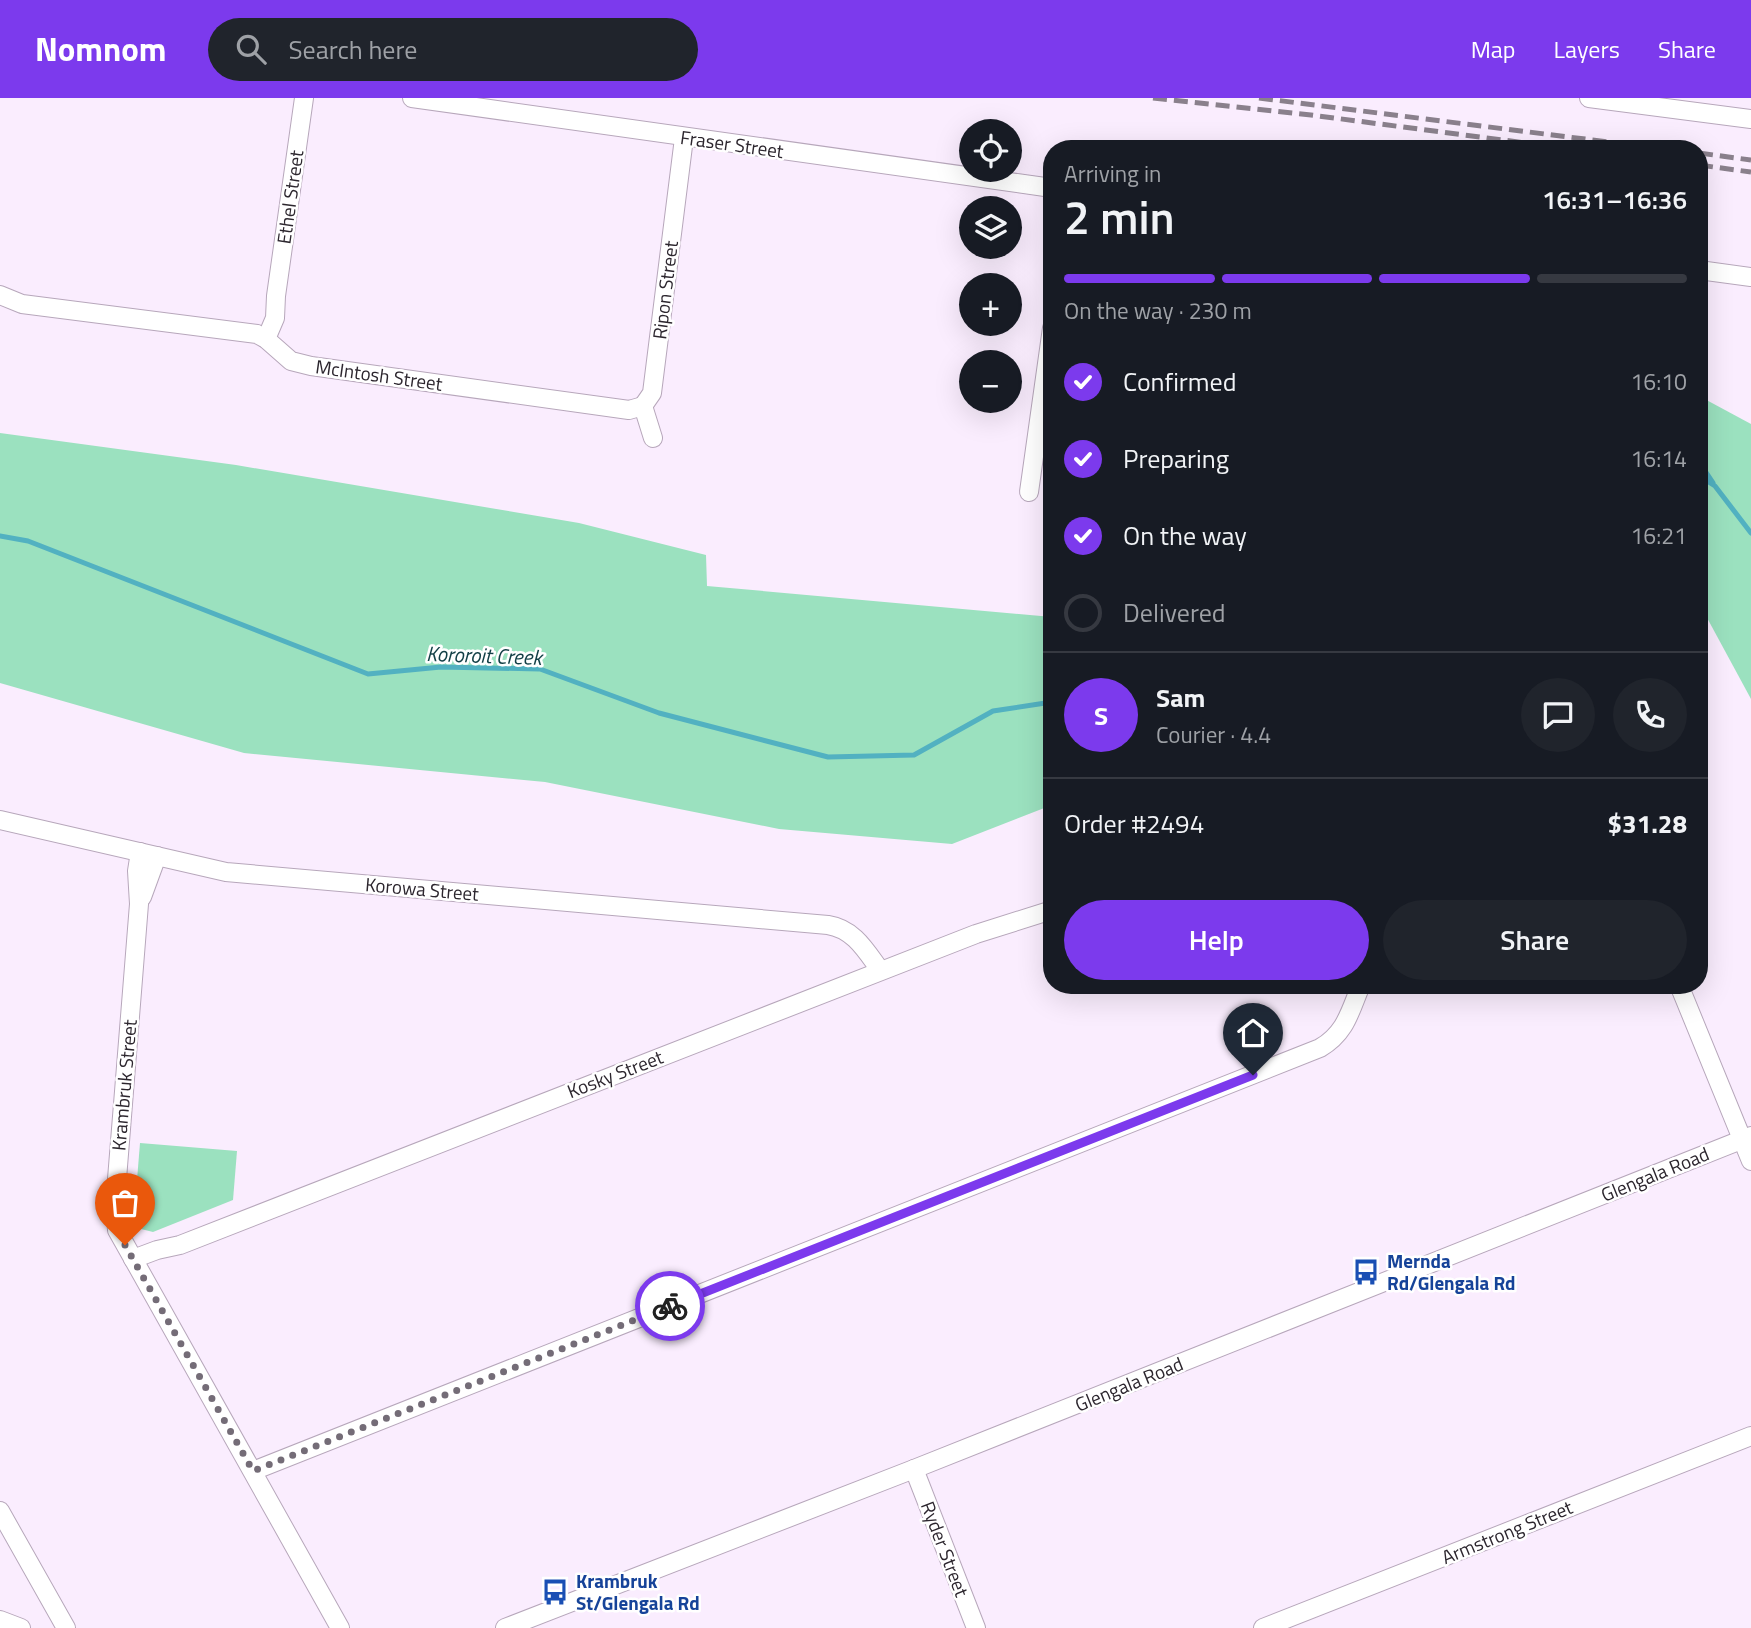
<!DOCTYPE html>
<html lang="en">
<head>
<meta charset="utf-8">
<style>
	body { margin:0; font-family:"Titillium Web",sans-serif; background:#20242c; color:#f1f3f6; height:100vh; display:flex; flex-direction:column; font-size:26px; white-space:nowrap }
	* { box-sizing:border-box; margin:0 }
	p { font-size:23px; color:#9ea1a6 }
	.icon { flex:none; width:38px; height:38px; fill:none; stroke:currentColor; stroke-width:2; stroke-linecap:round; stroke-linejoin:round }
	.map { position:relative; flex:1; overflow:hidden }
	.side { position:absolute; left:1043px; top:42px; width:665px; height:854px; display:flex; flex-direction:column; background:#171b24; border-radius:28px; box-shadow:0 7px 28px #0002 }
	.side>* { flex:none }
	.fabs { position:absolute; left:959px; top:21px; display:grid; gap:14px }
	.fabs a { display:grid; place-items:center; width:63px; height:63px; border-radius:50%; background:#171b24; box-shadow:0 7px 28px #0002; font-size:35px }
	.pin { position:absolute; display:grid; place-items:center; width:60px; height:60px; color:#fff; margin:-72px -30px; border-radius:50% 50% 50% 0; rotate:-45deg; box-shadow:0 0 7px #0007 }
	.pin .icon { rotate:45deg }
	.courier { position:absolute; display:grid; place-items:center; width:70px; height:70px; margin:-35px; border:5px solid #7c3aed; border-radius:50%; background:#fff; color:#222; box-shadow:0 2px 9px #0007 }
	.head em { font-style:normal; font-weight:600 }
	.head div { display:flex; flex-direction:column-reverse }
	.head { display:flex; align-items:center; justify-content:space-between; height:119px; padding:0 21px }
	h1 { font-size:46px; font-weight:600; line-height:52px }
	.bar { display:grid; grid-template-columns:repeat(4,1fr); gap:10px 7px; align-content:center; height:84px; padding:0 21px }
	.bar i { height:9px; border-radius:5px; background:#363941 }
	.bar .current { background:#7c3aed }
	.bar p { grid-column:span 4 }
	.line { display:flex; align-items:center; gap:18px; padding:0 21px; border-top:2px solid #363941 }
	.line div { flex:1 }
	.round { display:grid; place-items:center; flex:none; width:74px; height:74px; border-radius:37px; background:#20242c }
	ol { padding:0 21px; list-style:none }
	li { display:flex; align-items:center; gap:21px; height:77px }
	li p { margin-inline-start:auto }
	li .icon { padding:7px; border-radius:50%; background:#7c3aed; color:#fff; stroke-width:4 }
	li:last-child { color:#9ea1a6 }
	li i { width:38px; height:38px; border:4px solid #363941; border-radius:50% }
	.cta { display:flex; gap:14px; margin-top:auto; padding:14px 21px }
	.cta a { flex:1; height:80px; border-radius:42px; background:#7c3aed; color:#fff; font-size:28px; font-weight:600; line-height:80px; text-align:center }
	.cta a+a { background:#20242c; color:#f1f3f6 }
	header { display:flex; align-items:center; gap:42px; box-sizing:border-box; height:98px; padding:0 35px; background:#7c3aed; color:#fff }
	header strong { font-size:33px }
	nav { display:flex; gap:38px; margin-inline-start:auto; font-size:24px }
	.search { width:490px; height:63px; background:#20242c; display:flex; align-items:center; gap:18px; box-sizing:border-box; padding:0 24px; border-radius:38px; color:#9ea1a6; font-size:26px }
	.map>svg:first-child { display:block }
	.green { fill:#9be1bf }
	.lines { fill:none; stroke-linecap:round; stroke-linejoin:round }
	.stream { stroke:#52b1c1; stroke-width:5 }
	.minor-casing { stroke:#b7a7bb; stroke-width:20 }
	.minor { stroke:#fff; stroke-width:18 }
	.rail { stroke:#8a808c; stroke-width:5; stroke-dasharray:14 7; stroke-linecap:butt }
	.done { stroke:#746c77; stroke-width:7; stroke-dasharray:0 12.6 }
	.route { stroke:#7c3aed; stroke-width:9 }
	.labels { text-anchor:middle; stroke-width:5; stroke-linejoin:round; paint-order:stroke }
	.street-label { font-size:19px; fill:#2c262e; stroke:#fff }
	.transit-label { font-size:19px; font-weight:bold; fill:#164399; stroke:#fff; text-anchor:start }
	.water-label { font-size:21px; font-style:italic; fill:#123f46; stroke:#fff }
</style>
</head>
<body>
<header>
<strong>Nomnom</strong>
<div class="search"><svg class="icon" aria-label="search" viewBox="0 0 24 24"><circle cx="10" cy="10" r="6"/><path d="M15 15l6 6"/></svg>Search here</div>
<nav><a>Map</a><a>Layers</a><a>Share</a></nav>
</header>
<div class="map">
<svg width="1751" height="1530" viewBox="0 0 1751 1530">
	<rect width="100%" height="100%" fill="#faedfe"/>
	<g class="green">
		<path d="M 1699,298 L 1751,326 L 1751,601 L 1699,505 Z"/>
		<path d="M 0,335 L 236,367 L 579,425 L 706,457 L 707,488 L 1052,519 L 1052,707 L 952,746 L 779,731 L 545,684 L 244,655 L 0,585 Z"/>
		<path d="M 140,1045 L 237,1053 L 233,1102 L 153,1134 L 141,1131 L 134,1119 Z"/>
	</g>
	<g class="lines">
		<g class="stream">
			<path d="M 1699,364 L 1713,385"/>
			<path d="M 1699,378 L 1715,388 L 1751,435"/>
			<path d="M 0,438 L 28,443 L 368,576 L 441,569 L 540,571 L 659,615 L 828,659 L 914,657 L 993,613 L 1052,604"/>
		</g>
		<g class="minor-casing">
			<g id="minor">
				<path d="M 412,0 L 1052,90"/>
				<path d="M 1589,0 L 1751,21"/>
				<path d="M 1699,172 L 1751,179"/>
				<path d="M 0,197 L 22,206 L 257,236 L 266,241 L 291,263 L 311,268 L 629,312 L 643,308"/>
				<path d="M 266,241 L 275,220 L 276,198 L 304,0"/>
				<path d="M 653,340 L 643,308 L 652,295 L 684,40"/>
				<path d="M 1029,394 L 1052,230"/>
				<path d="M 0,722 L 226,774 L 828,827 C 854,831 866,853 880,872"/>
				<path d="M 140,754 L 137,773 L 139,806 L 115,1106 L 117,1132 L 340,1530"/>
				<path d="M 142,799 L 157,758"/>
				<path d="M 1679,887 L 1751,1063"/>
				<path d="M 133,1161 L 157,1152 L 180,1147 L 976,836 L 1052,812"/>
				<path d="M 914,1371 L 976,1530"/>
				<path d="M 253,1373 L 1320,950 C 1346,935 1350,913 1361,887"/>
				<path d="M 0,1413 L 66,1530"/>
				<path d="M 0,1522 L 21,1530"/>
				<path d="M 505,1530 L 914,1371 L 1751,1038"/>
				<path d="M 1263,1530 L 1751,1338"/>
			</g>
		</g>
		<use href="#minor" class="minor"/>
		<g class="rail">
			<path d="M 1153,0 L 1311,17 L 1572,51"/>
			<path d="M 1259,0 L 1664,51"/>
			<path d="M 1699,55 L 1751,62"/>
			<path d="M 1699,67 L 1751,74"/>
		</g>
	</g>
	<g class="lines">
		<path class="done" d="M 125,1147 L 253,1373 L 670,1208"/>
		<path class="route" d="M 670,1208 L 1253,977"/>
	</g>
	<defs>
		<g id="bus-bare" transform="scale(2.1)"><path d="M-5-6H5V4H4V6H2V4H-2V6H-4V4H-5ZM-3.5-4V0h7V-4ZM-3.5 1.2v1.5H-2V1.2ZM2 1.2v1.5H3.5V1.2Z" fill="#1a4fb4" stroke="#fff" stroke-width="2.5" paint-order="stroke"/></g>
	</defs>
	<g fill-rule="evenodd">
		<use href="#bus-bare" x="1366" y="1174"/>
		<use href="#bus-bare" x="555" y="1494"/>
	</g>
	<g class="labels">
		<g class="street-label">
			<text transform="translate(732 46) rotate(8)" y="7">Fraser Street</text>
			<text transform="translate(290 99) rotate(-82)" y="7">Ethel Street</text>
			<text transform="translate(665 192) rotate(-83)" y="7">Ripon Street</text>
			<text transform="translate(379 277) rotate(8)" y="7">McIntosh Street</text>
			<text transform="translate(422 791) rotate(5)" y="7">Korowa Street</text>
			<text transform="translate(615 976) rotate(-21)" y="7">Kosky Street</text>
			<text transform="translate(124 987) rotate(-85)" y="7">Krambruk Street</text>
			<text transform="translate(1655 1076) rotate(-22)" y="7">Glengala Road</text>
			<text transform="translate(1129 1286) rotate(-22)" y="7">Glengala Road</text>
			<text transform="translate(1507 1434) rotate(-22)" y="7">Armstrong Street</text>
			<text transform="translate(945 1451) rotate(69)" y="7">Ryder Street</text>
		</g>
		<g class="transit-label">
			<text x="1387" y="1170">Mernda<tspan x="1387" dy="22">Rd/Glengala Rd</tspan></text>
			<text x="576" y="1490">Krambruk<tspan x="576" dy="22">St/Glengala Rd</tspan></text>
		</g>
		<g class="water-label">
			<text transform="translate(484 558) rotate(2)" y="7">Kororoit Creek</text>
		</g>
	</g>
</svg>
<div class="fabs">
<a><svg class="icon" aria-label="locate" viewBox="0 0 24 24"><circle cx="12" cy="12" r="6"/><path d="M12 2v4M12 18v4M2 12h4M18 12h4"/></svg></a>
<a><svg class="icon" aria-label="layers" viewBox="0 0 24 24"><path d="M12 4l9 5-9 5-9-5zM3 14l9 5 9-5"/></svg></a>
<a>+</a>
<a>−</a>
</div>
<div class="pin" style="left:125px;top:1147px;background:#ea580c"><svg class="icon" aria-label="bag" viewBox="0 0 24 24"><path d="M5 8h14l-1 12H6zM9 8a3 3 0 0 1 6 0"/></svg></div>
<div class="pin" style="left:1253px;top:977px;background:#1f2937"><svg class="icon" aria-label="home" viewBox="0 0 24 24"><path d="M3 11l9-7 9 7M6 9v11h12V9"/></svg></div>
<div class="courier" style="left:670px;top:1208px"><svg class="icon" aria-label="bike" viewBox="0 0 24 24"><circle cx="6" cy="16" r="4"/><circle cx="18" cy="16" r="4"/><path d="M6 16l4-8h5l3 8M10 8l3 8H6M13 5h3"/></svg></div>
<section class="side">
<div class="head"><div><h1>2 min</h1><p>Arriving in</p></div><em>16:31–16:36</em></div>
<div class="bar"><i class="current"></i><i class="current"></i><i class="current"></i><i></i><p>On the way · 230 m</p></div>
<ol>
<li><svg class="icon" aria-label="check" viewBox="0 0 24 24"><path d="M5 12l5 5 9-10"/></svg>Confirmed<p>16:10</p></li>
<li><svg class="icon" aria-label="check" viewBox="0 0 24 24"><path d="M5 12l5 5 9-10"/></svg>Preparing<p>16:14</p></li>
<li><svg class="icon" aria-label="check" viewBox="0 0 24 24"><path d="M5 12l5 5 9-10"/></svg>On the way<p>16:21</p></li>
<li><i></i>Delivered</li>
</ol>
<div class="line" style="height:126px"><b class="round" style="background:#7c3aed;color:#fff">S</b><div><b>Sam</b><p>Courier · 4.4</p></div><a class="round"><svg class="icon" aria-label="chat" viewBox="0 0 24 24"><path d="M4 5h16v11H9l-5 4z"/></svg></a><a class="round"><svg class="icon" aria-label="phone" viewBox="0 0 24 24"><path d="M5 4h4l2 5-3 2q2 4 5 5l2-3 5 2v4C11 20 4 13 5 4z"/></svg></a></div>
<div class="line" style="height:91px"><div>Order #2494</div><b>$31.28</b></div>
<div class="cta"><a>Help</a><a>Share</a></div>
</section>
</div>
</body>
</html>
